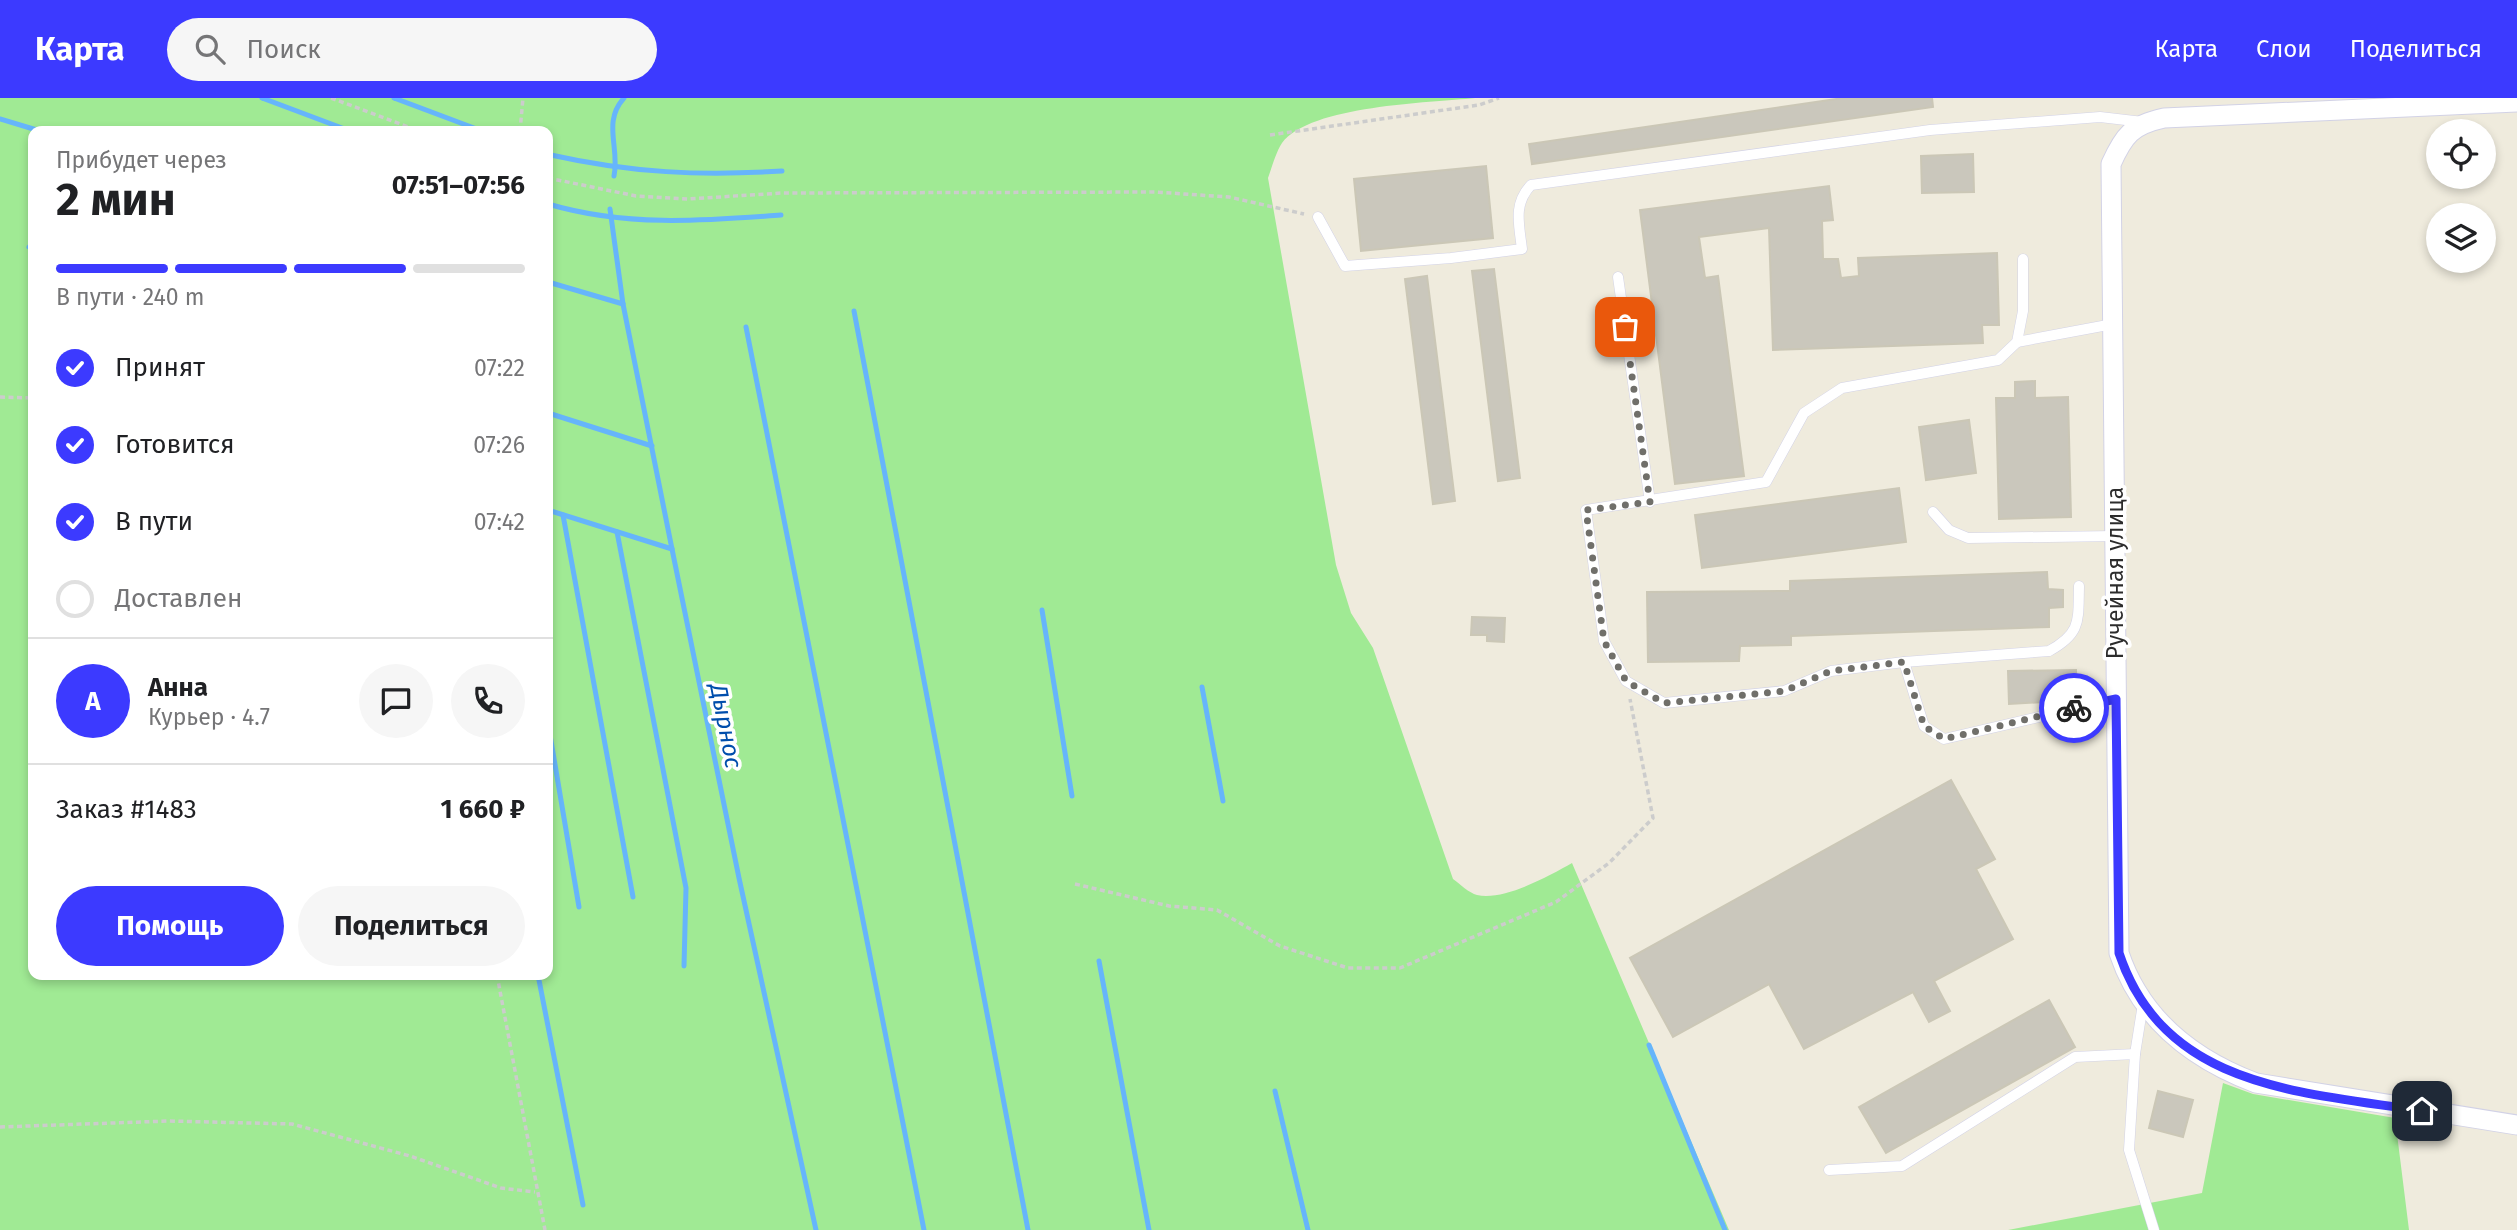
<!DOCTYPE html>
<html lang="ru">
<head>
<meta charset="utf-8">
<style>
	body { margin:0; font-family:"Fira Sans",sans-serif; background:#f6f6f6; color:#202124; height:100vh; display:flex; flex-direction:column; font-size:26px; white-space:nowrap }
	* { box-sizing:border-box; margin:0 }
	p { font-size:23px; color:#757577 }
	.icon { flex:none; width:38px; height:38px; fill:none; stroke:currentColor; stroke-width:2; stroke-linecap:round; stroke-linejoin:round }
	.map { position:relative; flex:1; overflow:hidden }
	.sheet { position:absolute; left:28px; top:28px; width:525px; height:854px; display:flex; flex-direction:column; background:#fff; border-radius:14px; box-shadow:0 4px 10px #0003 }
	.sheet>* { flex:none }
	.buttons { position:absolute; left:2426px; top:21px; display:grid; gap:14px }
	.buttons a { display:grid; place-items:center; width:70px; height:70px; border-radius:50%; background:#fff; box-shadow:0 4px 10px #0003; font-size:35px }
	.pin { position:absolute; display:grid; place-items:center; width:60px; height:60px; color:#fff; margin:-30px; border-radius:14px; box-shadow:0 4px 10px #0006 }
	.courier { position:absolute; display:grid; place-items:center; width:70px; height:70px; margin:-35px; border:5px solid #3c3aff; border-radius:50%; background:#fff; color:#222; box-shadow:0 2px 9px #0007 }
	.head em { font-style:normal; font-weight:700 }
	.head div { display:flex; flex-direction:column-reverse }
	.head { display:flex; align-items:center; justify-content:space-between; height:119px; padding:0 28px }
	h1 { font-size:46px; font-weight:700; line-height:52px }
	.bar { display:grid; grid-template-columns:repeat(4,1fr); gap:10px 7px; align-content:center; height:84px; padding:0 28px }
	.bar i { height:9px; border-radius:5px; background:#e0e0e0 }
	.bar .active { background:#3c3aff }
	.bar p { grid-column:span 4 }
	.line { display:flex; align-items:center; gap:18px; padding:0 28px; border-top:2px solid #e0e0e0 }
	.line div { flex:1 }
	.round { display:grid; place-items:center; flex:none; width:74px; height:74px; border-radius:37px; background:#f6f6f6 }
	ol { padding:0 28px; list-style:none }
	li { display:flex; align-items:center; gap:21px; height:77px }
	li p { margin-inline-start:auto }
	li .icon { padding:7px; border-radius:50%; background:#3c3aff; color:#fff; stroke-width:4 }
	li:last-child { color:#757577 }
	li i { width:38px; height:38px; border:4px solid #e0e0e0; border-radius:50% }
	.button { display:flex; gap:14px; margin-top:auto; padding:14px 28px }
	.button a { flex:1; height:80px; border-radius:42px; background:#3c3aff; color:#fff; font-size:28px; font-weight:700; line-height:80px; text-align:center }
	.button a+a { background:#f6f6f6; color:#202124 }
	header { display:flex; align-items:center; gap:42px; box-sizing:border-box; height:98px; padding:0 35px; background:#3c3aff; color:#fff }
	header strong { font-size:33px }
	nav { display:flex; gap:38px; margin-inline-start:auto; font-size:24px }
	.search { width:490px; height:63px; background:#f6f6f6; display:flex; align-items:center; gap:18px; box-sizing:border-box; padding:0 24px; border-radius:38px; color:#757577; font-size:26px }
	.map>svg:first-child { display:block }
	.green { fill:#a0ea94; fill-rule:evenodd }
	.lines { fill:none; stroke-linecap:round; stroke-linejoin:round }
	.stream { stroke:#66b5fb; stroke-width:5 }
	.building { fill:#cac7bc; stroke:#cbc7b6; stroke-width:2 }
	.service-casing { stroke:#d2d2e6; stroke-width:11 }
	.minor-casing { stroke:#d2d2e6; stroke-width:21 }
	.path { stroke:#ccc; stroke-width:3.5; stroke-dasharray:5 3.5; stroke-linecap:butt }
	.service { stroke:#fff; stroke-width:10 }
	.minor { stroke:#fff; stroke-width:19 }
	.done { stroke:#706f6a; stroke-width:7; stroke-dasharray:0 12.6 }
	.route { stroke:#3c3aff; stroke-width:9 }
	.labels { text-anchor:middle; stroke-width:7; stroke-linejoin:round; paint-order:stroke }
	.street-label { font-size:23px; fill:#2c2c2c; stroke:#fff }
	.water-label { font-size:24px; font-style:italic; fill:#004eac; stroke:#fff }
</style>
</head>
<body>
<header>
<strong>Карта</strong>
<div class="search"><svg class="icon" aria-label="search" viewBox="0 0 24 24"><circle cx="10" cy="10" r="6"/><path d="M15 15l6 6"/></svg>Поиск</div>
<nav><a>Карта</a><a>Слои</a><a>Поделиться</a></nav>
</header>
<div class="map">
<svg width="2517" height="1132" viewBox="0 0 2517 1132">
	<rect width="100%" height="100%" fill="#efebdd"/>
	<g class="green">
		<path d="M 0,0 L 1475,0 C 1429,5 1311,7 1282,45 C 1276,54 1272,69 1268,80 L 1336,467 L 1351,515 L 1373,550 L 1453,781 C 1460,786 1469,795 1477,797 C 1504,803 1549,778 1572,765 L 1729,1132 L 0,1132 ZM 33,33 L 548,33 L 548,877 L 33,877 Z"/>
		<path d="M 2223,985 L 2253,996 L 2395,1020 L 2409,1132 L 2008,1132 L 2202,1095 Z"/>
	</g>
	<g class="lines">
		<g class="stream">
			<path d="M 262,0 L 350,33"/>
			<path d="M 394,0 L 482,33"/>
			<path d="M 0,21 L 40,33"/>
			<path d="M 551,57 C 631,75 701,78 782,73"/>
			<path d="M 614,78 C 620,50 602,24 624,0"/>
			<path d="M 548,106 C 626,129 701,123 781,117"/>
			<path d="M 610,111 L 623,206 L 672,451 L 739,780 L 816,1132"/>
			<path d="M 29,149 L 33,151"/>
			<path d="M 548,184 L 623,206"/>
			<path d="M 854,213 L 1028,1132"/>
			<path d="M 746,229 L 924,1132"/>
			<path d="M 548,315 L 652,348"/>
			<path d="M 548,412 L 672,451"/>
			<path d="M 563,417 L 633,799"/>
			<path d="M 617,434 L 686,790 L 684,868"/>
			<path d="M 1042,512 L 1072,698"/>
			<path d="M 1202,589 L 1223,703"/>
			<path d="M 548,625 L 579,809"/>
			<path d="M 1099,863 L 1149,1132"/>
			<path d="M 538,877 L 583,1107"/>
			<path d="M 1649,947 L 1725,1132"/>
			<path d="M 1275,993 L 1308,1132"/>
		</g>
	</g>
	<g class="building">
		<path d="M 1843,0 L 1932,0 L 1933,9 L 1532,66 L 1529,46 Z"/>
		<path d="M 1973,56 L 1974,94 L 1922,95 L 1921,58 Z"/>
		<path d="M 1486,68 L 1493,140 L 1361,153 L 1354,81 Z"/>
		<path d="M 1829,88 L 1833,122 L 1822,123 L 1823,161 L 1838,161 L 1841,180 L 1859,178 L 1858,160 L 1997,155 L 1999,227 L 1982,227 L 1983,245 L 1773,252 L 1769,130 L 1699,139 L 1705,180 L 1718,178 L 1744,378 L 1675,386 L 1640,112 Z"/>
		<path d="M 1494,171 L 1520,380 L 1498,383 L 1472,173 Z"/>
		<path d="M 1427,178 L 1455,403 L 1433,406 L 1405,181 Z"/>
		<path d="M 2035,283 L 2035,300 L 2068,299 L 2071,419 L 1999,421 L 1996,300 L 2015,300 L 2015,284 Z"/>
		<path d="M 1969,322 L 1976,375 L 1926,382 L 1919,329 Z"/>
		<path d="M 1899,390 L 1906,444 L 1702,470 L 1695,417 Z"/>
		<path d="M 2047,474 L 2048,491 L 2063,492 L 2063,509 L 2049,510 L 2049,529 L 1791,538 L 1791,547 L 1740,548 L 1739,563 L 1648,564 L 1647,494 L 1790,493 L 1790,483 Z"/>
		<path d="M 1472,519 L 1505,520 L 1504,544 L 1487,543 L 1487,537 L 1471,537 Z"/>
		<path d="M 2076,572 L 2077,602 L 2009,606 L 2008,573 Z"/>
		<path d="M 1951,682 L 1995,761 L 1976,771 L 2013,841 L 1934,883 L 1950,913 L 1929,924 L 1913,894 L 1804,951 L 1769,886 L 1673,939 L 1630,860 Z"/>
		<path d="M 2049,902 L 2075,949 L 1886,1055 L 1859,1009 Z"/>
		<path d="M 2158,993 L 2193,1002 L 2183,1039 L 2149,1030 Z"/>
	</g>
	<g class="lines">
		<g class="service-casing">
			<g id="service">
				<path d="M 1318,119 L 1345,168 L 1451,160 L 1522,151 C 1519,126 1513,106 1531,87 L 1930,32 L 2100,19 L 2143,24"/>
				<path d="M 2023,161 L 2023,213 L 2017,244 L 1998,262 L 1842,290 L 1804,315 L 1766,384 L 1586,412 L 1604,543 L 1626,583 L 1664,605 L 1784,593 L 1831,573 L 1904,564 L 2049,553 C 2082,535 2078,522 2079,488"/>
				<path d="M 1618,179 L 1650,404"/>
				<path d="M 2017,244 L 2113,226"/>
				<path d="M 1933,414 L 1949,432 L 1968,440 L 2115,438"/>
				<path d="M 1904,564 L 1924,628 L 1944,641 L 2116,601"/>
				<path d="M 2143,906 L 2135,956 L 2129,1052 L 2154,1132"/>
				<path d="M 1829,1072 L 1902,1068 L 2075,959 L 2135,956"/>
			</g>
		</g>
		<g class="minor-casing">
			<path id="minor" d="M 2517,4 L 2164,20 C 2132,27 2124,37 2111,66 L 2119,855 C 2141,921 2192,961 2256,985 L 2517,1027"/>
		</g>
		<g class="path">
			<path d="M 331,0 L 419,33"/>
			<path d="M 520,33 L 523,0"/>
			<path d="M 1270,37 L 1479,7 L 1499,0"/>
			<path d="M 548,80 L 636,98 L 688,101 L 782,95 L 1155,94 L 1229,99 L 1304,116"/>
			<path d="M 0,299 L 33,300"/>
			<path d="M 1075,786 L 1169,808 L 1217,812 L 1280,848 L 1348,870 L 1400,870 L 1556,804 L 1609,765 L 1653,720 L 1630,601"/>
			<path d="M 497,877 L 545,1132"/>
			<path d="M 0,1029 L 169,1023 L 292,1026 L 410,1058 L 501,1090 L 535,1094"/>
		</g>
		<use href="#service" class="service"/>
		<use href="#minor" class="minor"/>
	</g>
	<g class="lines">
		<path class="done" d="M 1625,229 L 1650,404 L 1586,412 L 1604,543 L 1626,583 L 1664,605 L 1784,593 L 1831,573 L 1904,564 L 1924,628 L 1944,641 L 2074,610"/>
		<path class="route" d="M 2074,610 L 2116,601 L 2119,855 C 2164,991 2303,994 2422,1013"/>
	</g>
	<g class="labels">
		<g class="street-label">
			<text transform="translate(2115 475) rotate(-90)" y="8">Ручейная улица</text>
		</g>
		<g class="water-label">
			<text transform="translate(726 628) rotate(79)" y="8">Дырнос</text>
		</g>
	</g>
</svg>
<div class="buttons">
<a><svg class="icon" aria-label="locate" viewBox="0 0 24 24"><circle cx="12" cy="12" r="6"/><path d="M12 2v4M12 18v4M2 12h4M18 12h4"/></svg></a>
<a><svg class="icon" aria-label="layers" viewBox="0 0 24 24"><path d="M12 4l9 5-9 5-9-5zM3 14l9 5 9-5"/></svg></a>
</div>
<div class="pin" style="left:1625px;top:229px;background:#ea580c"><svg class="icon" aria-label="bag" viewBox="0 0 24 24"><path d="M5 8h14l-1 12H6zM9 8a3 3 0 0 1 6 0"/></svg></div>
<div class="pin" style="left:2422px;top:1013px;background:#1f2937"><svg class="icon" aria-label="home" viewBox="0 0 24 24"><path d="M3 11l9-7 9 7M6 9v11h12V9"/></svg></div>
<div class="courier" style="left:2074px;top:610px"><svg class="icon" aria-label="bike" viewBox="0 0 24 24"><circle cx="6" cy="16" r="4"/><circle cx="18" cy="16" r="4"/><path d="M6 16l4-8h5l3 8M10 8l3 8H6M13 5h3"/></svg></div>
<section class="sheet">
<div class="head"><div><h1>2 мин</h1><p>Прибудет через</p></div><em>07:51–07:56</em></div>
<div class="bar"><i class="active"></i><i class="active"></i><i class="active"></i><i></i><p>В пути · 240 m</p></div>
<ol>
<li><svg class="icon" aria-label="check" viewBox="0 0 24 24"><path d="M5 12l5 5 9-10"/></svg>Принят<p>07:22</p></li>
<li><svg class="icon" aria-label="check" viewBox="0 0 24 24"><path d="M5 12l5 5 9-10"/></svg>Готовится<p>07:26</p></li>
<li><svg class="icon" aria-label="check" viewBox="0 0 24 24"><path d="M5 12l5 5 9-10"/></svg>В пути<p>07:42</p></li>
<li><i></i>Доставлен</li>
</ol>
<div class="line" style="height:126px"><b class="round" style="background:#3c3aff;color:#fff">А</b><div><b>Анна</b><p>Курьер · 4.7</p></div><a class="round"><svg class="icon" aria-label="chat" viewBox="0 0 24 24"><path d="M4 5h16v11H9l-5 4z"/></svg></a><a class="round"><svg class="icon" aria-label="phone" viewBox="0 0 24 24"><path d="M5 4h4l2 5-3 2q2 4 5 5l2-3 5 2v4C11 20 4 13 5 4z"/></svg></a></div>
<div class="line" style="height:91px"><div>Заказ #1483</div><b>1 660 ₽</b></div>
<div class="button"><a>Помощь</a><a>Поделиться</a></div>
</section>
</div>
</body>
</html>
